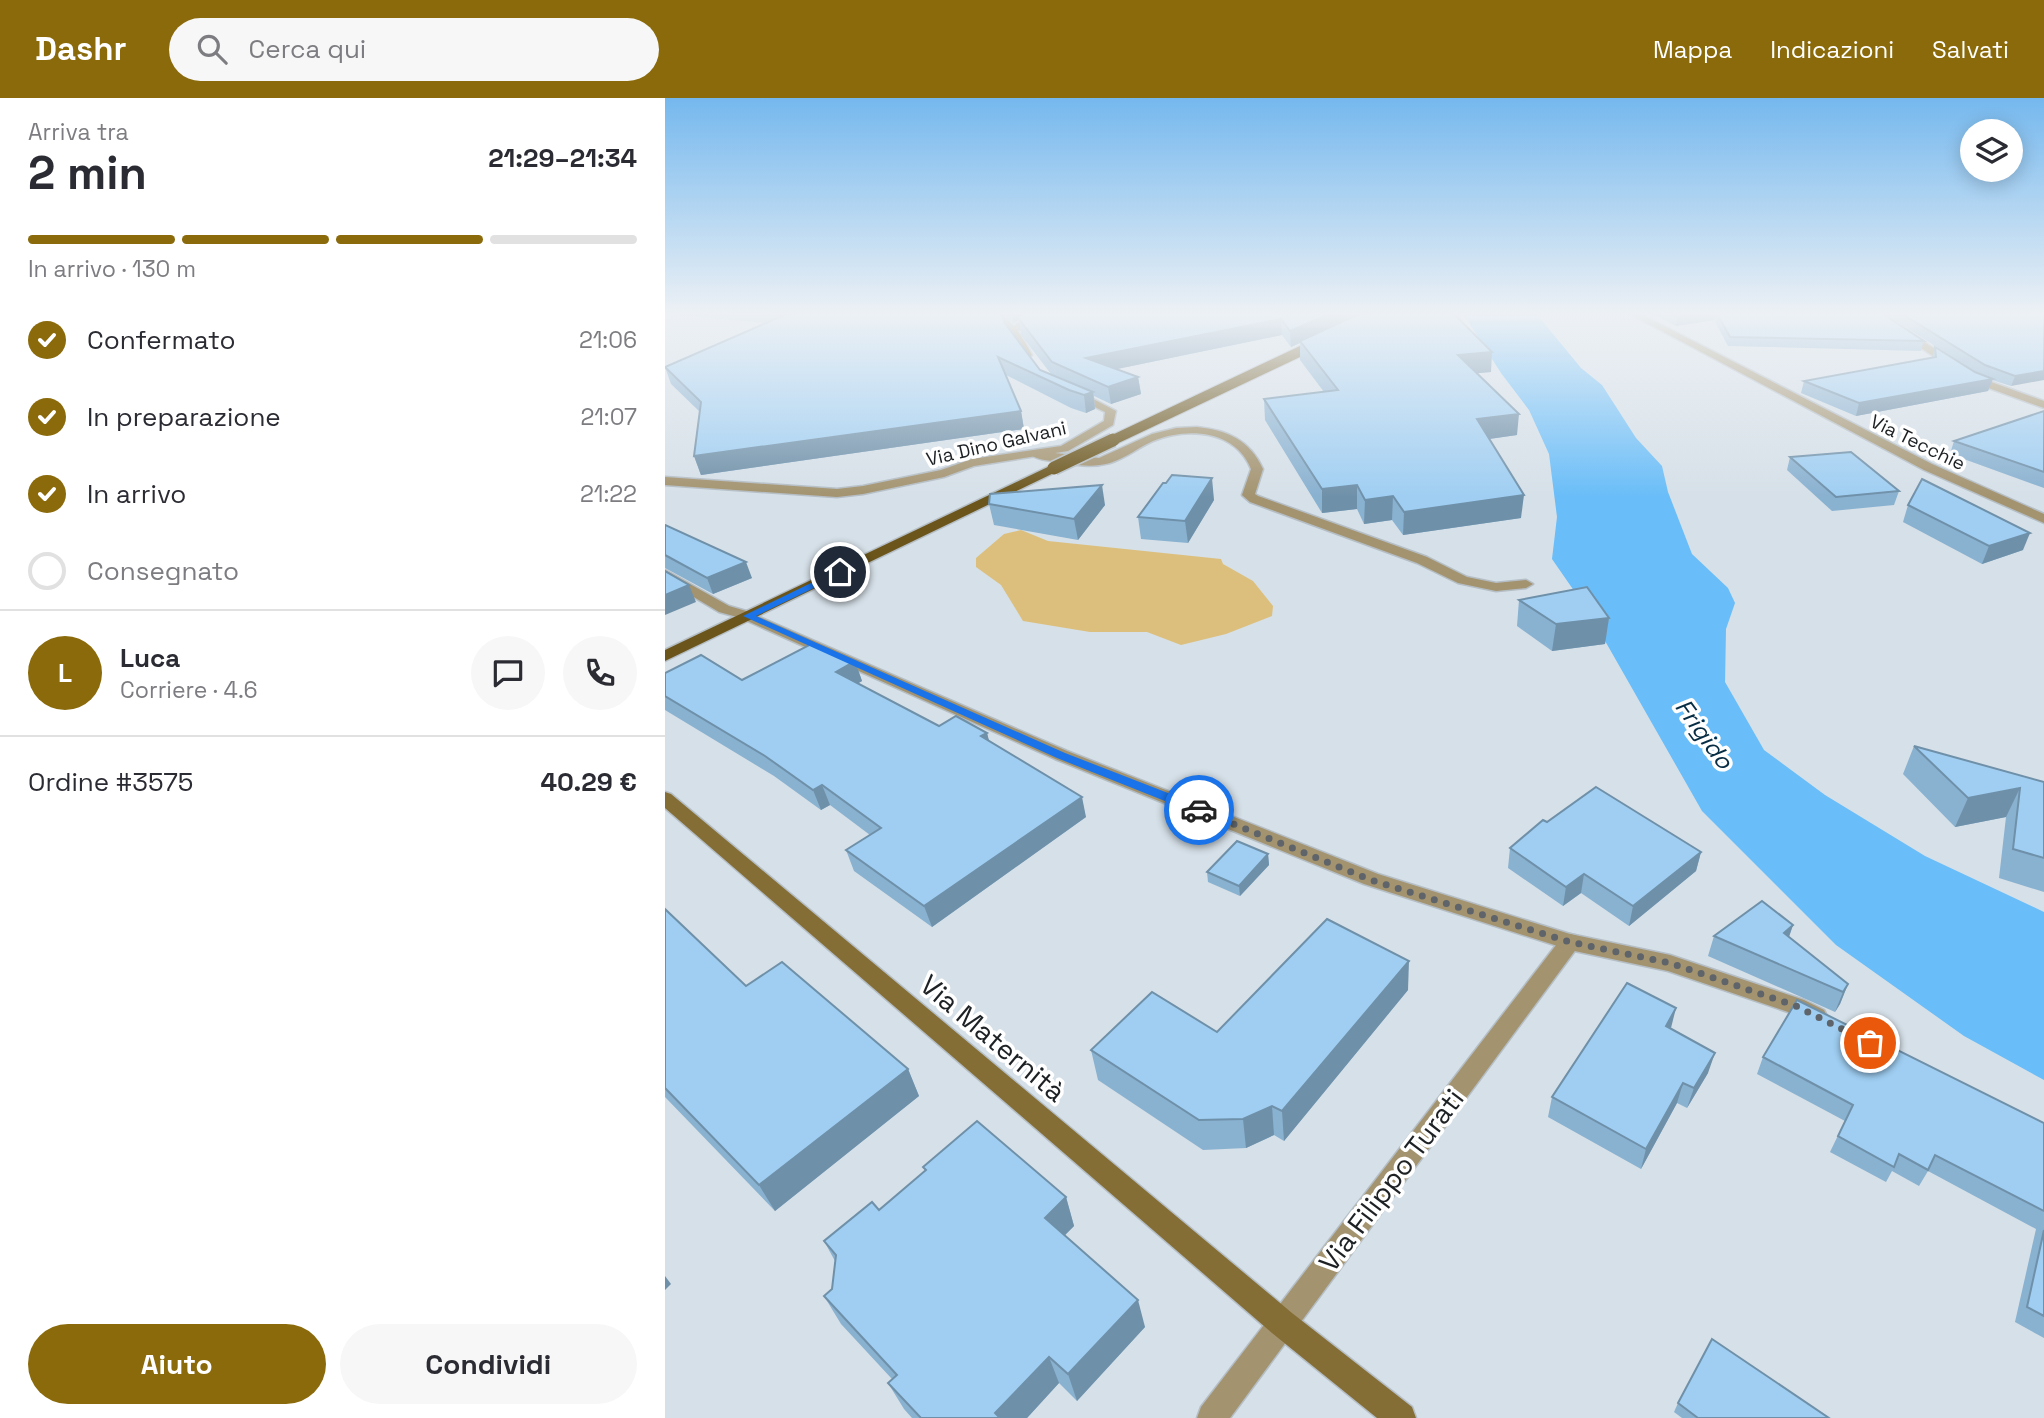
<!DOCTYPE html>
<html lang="it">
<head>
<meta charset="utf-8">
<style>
	body { margin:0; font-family:"Space Grotesk",sans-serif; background:#f7f7f7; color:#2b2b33; height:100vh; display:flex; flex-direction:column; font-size:26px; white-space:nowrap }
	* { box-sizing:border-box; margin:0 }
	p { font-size:23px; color:#7c7c81 }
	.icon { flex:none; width:38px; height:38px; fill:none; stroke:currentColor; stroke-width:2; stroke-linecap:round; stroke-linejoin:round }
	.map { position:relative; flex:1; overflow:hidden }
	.sheet { display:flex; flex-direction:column; background:#fff; width:665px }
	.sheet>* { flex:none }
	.controls { position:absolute; left:1295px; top:21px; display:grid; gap:14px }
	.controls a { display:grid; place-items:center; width:63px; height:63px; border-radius:50%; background:#fff; box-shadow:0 4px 18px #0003; font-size:35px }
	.pin { position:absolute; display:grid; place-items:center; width:60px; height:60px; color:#fff; margin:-30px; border:4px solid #fff; border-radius:50%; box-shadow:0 2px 7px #0007 }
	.courier { position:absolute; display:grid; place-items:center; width:70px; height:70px; margin:-35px; border:5px solid #1a73e8; border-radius:50%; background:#fff; color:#222; box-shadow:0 2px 9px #0007 }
	.head em { font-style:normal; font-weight:700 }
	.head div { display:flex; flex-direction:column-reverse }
	.head { display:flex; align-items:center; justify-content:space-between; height:119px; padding:0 28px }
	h1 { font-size:46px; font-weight:700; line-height:52px }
	.bar { display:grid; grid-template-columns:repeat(4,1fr); gap:10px 7px; align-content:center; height:84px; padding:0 28px }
	.bar i { height:9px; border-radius:5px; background:#e1e1e2 }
	.bar .selected { background:#8a6a0a }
	.bar p { grid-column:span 4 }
	.line { display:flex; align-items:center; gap:18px; padding:0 28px; border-top:2px solid #e1e1e2 }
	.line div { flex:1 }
	.round { display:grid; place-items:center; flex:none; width:74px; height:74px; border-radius:37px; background:#f7f7f7 }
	ol { padding:0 28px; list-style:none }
	li { display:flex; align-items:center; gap:21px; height:77px }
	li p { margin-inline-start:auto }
	li .icon { padding:7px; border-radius:50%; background:#8a6a0a; color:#fff; stroke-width:4 }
	li:last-child { color:#7c7c81 }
	li i { width:38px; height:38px; border:4px solid #e1e1e2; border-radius:50% }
	.action { display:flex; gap:14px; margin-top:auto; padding:14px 28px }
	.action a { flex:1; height:80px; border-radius:42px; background:#8a6a0a; color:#fff; font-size:28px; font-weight:700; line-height:80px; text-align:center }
	.action a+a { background:#f7f7f7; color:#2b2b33 }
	header { display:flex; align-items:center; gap:42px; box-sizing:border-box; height:98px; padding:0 35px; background:#8a6a0a; color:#fff }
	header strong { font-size:33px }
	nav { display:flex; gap:38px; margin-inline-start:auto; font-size:24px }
	.search { width:490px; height:63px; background:#f7f7f7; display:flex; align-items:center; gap:18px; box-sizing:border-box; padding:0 24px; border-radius:38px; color:#7c7c81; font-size:26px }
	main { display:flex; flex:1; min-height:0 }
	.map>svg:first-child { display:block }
	.green { fill:#dcbf7c }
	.water { fill:#69bdf8 }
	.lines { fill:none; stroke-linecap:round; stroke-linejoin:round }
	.service-casing { stroke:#b5bec5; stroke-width:3 }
	.minor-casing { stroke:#b5bec5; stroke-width:3 }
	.tertiary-casing { stroke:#b5bec5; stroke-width:3 }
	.secondary-casing { stroke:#b5bec5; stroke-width:3 }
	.primary-casing { stroke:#b5bec5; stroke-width:3 }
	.service { fill:#a3936f; fill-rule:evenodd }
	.minor { fill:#a3936f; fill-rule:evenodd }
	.tertiary { fill:#a3936f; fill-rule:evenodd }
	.secondary { fill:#856e36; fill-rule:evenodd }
	.primary { fill:#6b551b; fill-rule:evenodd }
	.primary-bridge-far1-casing { stroke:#b5bec5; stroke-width:12; stroke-linecap:butt }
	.primary-bridge-casing { stroke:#b5bec5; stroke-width:16; stroke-linecap:butt }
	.primary-bridge-far1 { stroke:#6b551b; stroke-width:10 }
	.primary-bridge { stroke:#6b551b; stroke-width:13 }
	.wall { fill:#89b1d0 }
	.shaded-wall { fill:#6f90a9 }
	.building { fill:#9fcef2; stroke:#6f90a9; stroke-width:2 }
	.route { fill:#1a73e8 }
	.done { stroke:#5e6469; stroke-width:7; stroke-dasharray:0 12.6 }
	.labels { text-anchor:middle; stroke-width:7; stroke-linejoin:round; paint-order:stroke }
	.far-street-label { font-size:19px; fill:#1d2124; stroke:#fff }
	.water-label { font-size:24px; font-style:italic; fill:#072d44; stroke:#fff }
	.near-street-label { font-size:28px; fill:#1d2124; stroke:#fff }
</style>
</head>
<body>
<header>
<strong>Dashr</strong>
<div class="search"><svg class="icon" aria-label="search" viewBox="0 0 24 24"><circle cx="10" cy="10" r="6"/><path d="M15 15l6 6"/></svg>Cerca qui</div>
<nav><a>Mappa</a><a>Indicazioni</a><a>Salvati</a></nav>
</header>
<main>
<section class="sheet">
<div class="head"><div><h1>2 min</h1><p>Arriva tra</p></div><em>21:29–21:34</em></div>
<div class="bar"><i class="selected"></i><i class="selected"></i><i class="selected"></i><i></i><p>In arrivo · 130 m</p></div>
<ol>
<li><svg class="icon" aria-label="check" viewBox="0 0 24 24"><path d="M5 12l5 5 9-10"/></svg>Confermato<p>21:06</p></li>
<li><svg class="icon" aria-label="check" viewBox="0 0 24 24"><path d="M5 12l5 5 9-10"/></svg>In preparazione<p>21:07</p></li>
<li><svg class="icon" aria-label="check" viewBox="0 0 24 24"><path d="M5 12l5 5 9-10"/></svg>In arrivo<p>21:22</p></li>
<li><i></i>Consegnato</li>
</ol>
<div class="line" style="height:126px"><b class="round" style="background:#8a6a0a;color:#fff">L</b><div><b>Luca</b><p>Corriere · 4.6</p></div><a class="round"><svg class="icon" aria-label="chat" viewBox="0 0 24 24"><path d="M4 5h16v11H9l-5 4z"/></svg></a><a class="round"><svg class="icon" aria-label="phone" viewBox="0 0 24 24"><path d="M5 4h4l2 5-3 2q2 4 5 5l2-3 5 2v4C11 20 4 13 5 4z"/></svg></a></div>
<div class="line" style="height:91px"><div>Ordine #3575</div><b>40.29 €</b></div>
<div class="action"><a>Aiuto</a><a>Condividi</a></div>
</section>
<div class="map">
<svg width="1379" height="1320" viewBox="0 0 1379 1320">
	<rect width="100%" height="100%" fill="#d6e0e8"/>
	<path class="green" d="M 356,432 L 383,443 L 556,461 L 558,466 L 588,483 L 608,508 L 607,518 L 561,536 L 516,547 L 482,534 L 425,534 L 358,523 L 336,487 L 311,469 L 311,460 L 339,436 Z"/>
	<path class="water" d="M 797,214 L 870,214 L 916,270 L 937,287 L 971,340 L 997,368 L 1003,394 L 1027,456 L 1063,490 L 1070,505 L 1061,531 L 1060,584 L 1099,652 L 1160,697 L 1260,758 L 1379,814 L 1379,982 L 1299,938 L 1171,847 L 1037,713 L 923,513 L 887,461 L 892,419 L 884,356 L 864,312 L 836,275 Z"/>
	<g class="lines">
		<g class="service-casing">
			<g id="service">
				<path d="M 369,214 L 380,214 L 352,234 L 346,234 L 346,230 Z"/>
				<path d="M 532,329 C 562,332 585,342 598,371 L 590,396 L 593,398 L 762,459 L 802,479 L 831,485 L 861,482 L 868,486 L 861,490 L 831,493 L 793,485 L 752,465 L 585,404 L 577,397 L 586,371 C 570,332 523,329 488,343 C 474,349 461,360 445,365 C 427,370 409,367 391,364 C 383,362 373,362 366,357 L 372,353 L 434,360 L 487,336 L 511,330 Z"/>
			</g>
		</g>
		<g class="minor-casing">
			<g id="minor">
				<path d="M 317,214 C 345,213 355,236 367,257 L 365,259 L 359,259 L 340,228 Z"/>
				<path d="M 1202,214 L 1213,214 L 1315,280 L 1379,303 L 1379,310 L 1307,284 Z"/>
				<path d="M 405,293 L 413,293 L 451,313 L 448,327 L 403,353 L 309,368 L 279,379 L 198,396 L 172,399 L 0,387 L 0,379 L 172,391 L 198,388 L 276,372 L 307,361 L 396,348 L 439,323 L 440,314 L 405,297 Z"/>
				<path d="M 0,472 L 64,508 L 88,515 L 90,518 L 83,522 L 54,514 L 0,482 Z"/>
				<path d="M 905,836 L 912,838 L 915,844 L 912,850 L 565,1320 L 532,1320 L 536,1309 L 898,838 Z"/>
			</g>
		</g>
		<g class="tertiary-casing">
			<g id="tertiary">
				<path d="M 961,214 L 972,214 L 1267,366 L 1379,416 L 1379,425 L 1259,372 Z"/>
				<path d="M 83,514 L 402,653 L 713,776 L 905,836 L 1005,857 L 1139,902 L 1159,912 L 1162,918 L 1159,924 L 1151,927 L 1123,914 L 1003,873 L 905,852 L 699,786 L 390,661 L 78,521 L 76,518 Z"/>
			</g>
		</g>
		<g class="secondary-casing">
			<path id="secondary" d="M 0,694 L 6,696 L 627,1215 L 747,1309 L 751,1320 L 712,1320 L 607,1235 L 0,710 Z"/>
		</g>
		<g class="primary-casing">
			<path id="primary" d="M 389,366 L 395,370 L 393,373 L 0,563 L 0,552 Z"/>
		</g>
		<use href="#service" class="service"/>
		<use href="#minor" class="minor"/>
		<use href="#tertiary" class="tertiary"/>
		<use href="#secondary" class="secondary"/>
		<use href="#primary" class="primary"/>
		<g class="primary-bridge-far1-casing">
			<path id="primary-bridge-far1" d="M 444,344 L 655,244"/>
		</g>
		<g class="primary-bridge-casing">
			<path id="primary-bridge" d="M 389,370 L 448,342"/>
		</g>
		<use href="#primary-bridge-far1" class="primary-bridge-far1"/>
		<use href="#primary-bridge" class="primary-bridge"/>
	</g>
	<g class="wall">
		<path d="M 0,214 L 332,214 L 375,272 L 386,276 L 356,237 L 354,221 L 349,225 L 332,214 L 787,214 L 826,274 L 812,275 L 852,337 L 824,341 L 856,420 L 738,437 L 727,422 L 699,426 L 692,411 L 657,415 L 600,322 L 599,301 L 659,294 L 635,262 L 635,245 L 626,249 L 617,237 L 452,271 L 473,279 L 476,296 L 446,306 L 429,298 L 430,311 L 421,315 L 406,310 L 341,277 L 356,313 L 359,331 L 36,377 L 29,358 L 35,314 L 6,286 L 0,269 L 101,225 L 0,216 Z"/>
		<path d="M 983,214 L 1215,214 L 1259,243 L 1256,253 L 1063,248 L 1049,222 L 1011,228 Z"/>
		<path d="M 1217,214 L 1379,214 L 1346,288 L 1327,282 L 1323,293 L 1191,318 L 1136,295 L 1139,283 L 1267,260 L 1270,249 L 1312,275 Z"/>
		<path d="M 1379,313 L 1379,390 L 1285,356 L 1289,343 Z"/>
		<path d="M 1125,359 L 1234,393 L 1229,407 L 1167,413 L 1122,372 Z"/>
		<path d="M 549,402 L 523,445 L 476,441 L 473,419 Z"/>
		<path d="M 324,406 L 440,407 L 413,442 L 329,427 Z"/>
		<path d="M 1243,407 L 1358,452 L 1317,466 L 1238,424 Z"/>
		<path d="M 0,427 L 87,480 L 48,496 L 0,470 Z"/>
		<path d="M 854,502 L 944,520 L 940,546 L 887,553 L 852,528 Z"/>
		<path d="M 190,563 L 197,583 L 192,586 L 274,628 L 322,635 L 324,643 L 421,719 L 267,829 L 189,773 L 181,752 L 205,737 L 165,707 L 156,712 L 109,678 L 0,612 L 0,575 L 77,582 Z"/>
		<path d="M 1249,648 L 1379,684 L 1379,794 L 1334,780 L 1341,719 L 1290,729 L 1238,676 Z"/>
		<path d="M 882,724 L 1036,754 L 1031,773 L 964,828 L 916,795 L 898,808 L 843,770 L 845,750 Z"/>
		<path d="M 603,756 L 604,767 L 575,798 L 543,784 L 542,774 Z"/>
		<path d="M 0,811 L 81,888 L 243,971 L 254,998 L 110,1113 L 0,999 Z"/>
		<path d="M 1128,827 L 1124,839 L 1183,886 L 1175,906 L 1170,914 L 1043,858 L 1049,838 Z"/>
		<path d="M 743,892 L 619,1043 L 609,1037 L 581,1050 L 538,1052 L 433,982 L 426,952 L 552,934 Z"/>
		<path d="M 1005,930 L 1043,975 L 1022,1010 L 1012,1005 L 976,1071 L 883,1019 L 887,999 Z"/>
		<path d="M 1098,959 L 1379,1025 L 1379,1240 L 1350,1224 L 1371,1131 L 1263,1073 L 1254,1088 L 1227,1073 L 1221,1084 L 1165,1054 L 1180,1023 L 1092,976 Z"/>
		<path d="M 258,1069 L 401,1099 L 409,1128 L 400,1137 L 480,1229 L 412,1303 L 394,1285 L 362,1320 L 247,1320 L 239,1311 L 223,1285 L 227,1281 L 176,1226 L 159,1198 L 167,1191 L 170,1163 L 159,1143 L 214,1112 L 260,1073 Z"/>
		<path d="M 1013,1305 L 1164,1320 L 1017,1320 L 1009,1314 Z"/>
	</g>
	<g class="shaded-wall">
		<path d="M 347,214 L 365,214 L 349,225 Z"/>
		<path d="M 669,214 L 703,214 L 635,243 L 635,245 L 626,249 L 625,233 Z"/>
		<path d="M 1044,214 L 1050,214 L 1049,222 L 1011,228 L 1013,219 Z"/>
		<path d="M 616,221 L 617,237 L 423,277 L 421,260 Z"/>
		<path d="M 827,254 L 826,274 L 792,277 L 793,257 Z"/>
		<path d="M 1379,273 L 1379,282 L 1346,288 L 1350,278 Z"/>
		<path d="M 473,279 L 476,296 L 446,306 L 443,289 Z"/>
		<path d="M 1328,281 L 1323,293 L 1191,318 L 1194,305 Z"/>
		<path d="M 428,294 L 430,311 L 421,315 L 419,297 Z"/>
		<path d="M 356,313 L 359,331 L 36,377 L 29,358 Z"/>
		<path d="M 854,316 L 852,337 L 810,343 L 812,321 Z"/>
		<path d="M 547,380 L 549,402 L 523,445 L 520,423 Z"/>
		<path d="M 437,387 L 440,407 L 413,442 L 409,421 Z"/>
		<path d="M 692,387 L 692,411 L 657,415 L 657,391 Z"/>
		<path d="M 859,397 L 856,420 L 738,437 L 739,414 Z"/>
		<path d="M 728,398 L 727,422 L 699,426 L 700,402 Z"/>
		<path d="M 1365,435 L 1358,452 L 1317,466 L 1324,448 Z"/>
		<path d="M 81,464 L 87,480 L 48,496 L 42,480 Z"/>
		<path d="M 24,487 L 31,504 L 0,517 L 0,497 Z"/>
		<path d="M 944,520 L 940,546 L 887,553 L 891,526 Z"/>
		<path d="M 190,563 L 197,583 L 178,594 L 171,574 Z"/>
		<path d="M 322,635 L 327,655 L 316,638 Z"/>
		<path d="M 157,687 L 165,707 L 156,712 L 148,692 Z"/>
		<path d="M 1355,690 L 1341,719 L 1290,729 L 1303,700 Z"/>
		<path d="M 417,699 L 421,719 L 267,829 L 259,808 Z"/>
		<path d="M 1036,754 L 1031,773 L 964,828 L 968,808 Z"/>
		<path d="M 603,756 L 604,767 L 575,798 L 574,788 Z"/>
		<path d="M 919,776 L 916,795 L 898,808 L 901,789 Z"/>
		<path d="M 1128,827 L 1121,847 L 1119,835 Z"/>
		<path d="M 744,863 L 743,892 L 619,1043 L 617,1013 Z"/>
		<path d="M 1183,886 L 1175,906 L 1170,914 L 1178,894 Z"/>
		<path d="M 1011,910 L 1006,930 L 1001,928 Z"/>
		<path d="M 1050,955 L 1043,975 L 1022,1010 L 1029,990 Z"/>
		<path d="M 243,971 L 254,998 L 110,1113 L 94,1087 Z"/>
		<path d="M 1018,985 L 1012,1005 L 976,1071 L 981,1051 Z"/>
		<path d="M 607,1008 L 609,1037 L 581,1050 L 578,1021 Z"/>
		<path d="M 401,1099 L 409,1128 L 389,1148 L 380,1120 Z"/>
		<path d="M 0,1178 L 6,1186 L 0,1192 Z"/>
		<path d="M 473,1202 L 480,1229 L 412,1303 L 403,1276 Z"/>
		<path d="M 384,1259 L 394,1285 L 362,1320 L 332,1320 L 330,1315 Z"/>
	</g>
	<g class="building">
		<path d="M 126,214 L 332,214 L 338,219 L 339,224 L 375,272 L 428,294 L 419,297 L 404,292 L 333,259 L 356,313 L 29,358 L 36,304 L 0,269 Z"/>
		<path d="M 360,214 L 669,214 L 625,233 L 616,221 L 421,260 L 473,279 L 443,289 L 387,264 L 354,221 L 353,219 Z"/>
		<path d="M 698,214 L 787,214 L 827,254 L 793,257 L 854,316 L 812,321 L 859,397 L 739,414 L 728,398 L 700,402 L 692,387 L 657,391 L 599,301 L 673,292 L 635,243 Z"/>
		<path d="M 1003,214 L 1044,214 L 1013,219 Z"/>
		<path d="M 1051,214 L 1215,214 L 1259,243 L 1065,239 Z"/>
		<path d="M 1234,214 L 1379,214 L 1379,273 L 1350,278 L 1320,267 Z"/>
		<path d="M 1270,249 L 1310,274 L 1328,281 L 1194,305 L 1139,283 L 1271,259 Z"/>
		<path d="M 1379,313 L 1379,374 L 1289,343 Z"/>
		<path d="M 1186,354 L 1234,393 L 1171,399 L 1125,359 Z"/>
		<path d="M 507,377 L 547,380 L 520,423 L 473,419 L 498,385 L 501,385 Z"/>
		<path d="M 1257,381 L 1365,435 L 1324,448 L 1243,407 Z"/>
		<path d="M 437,387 L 409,421 L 324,406 L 325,396 Z"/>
		<path d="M 0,427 L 81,464 L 42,480 L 0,457 Z"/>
		<path d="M 0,473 L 24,487 L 0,497 Z"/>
		<path d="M 922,489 L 944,520 L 891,526 L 854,502 Z"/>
		<path d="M 148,545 L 190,563 L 171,574 L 274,628 L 291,618 L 322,635 L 316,638 L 417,699 L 259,808 L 181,752 L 216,730 L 157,687 L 148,692 L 100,658 L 0,598 L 0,575 L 36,557 L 77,582 Z"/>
		<path d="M 1249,648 L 1379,684 L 1379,760 L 1348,751 L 1355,690 L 1303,700 Z"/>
		<path d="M 931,689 L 1036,754 L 968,808 L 919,776 L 901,789 L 845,750 L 878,722 L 882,724 Z"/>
		<path d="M 572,743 L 603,756 L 574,788 L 542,774 Z"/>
		<path d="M 1097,803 L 1128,827 L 1119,835 L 1183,886 L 1178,894 L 1049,838 Z"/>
		<path d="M 0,811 L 81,888 L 117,864 L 243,971 L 94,1087 L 0,990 Z"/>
		<path d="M 662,821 L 744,863 L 617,1013 L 607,1008 L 578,1021 L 534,1022 L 426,952 L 487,894 L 552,934 Z"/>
		<path d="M 962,885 L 1011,910 L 1001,928 L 1050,955 L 1029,990 L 1018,985 L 981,1051 L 887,999 Z"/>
		<path d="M 1132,902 L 1379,1025 L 1379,1113 L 1270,1057 L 1263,1072 L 1234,1056 L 1229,1069 L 1173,1038 L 1188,1007 L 1098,959 Z"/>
		<path d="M 312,1023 L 401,1099 L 380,1120 L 473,1202 L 403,1276 L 384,1259 L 330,1315 L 335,1320 L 256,1320 L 223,1285 L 232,1277 L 159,1198 L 167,1191 L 171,1157 L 159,1143 L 207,1104 L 214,1112 L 261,1072 L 258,1069 Z"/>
		<path d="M 1379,1132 L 1379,1218 L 1362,1209 Z"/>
		<path d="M 1047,1241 L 1164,1320 L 1033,1320 L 1013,1305 Z"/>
	</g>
	<linearGradient id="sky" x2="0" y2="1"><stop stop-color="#75b8ee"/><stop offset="0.54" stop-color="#edf1f5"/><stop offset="1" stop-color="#edf1f5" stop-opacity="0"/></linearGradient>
	<rect width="1379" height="399" fill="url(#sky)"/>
	<path class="route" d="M 175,471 L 179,474 L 178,476 L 91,518 L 400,655 L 539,709 L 539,715 L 530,715 L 392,660 L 78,518 Z"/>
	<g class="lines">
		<path class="done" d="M 534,712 L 706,782 L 905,844 L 1005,865 L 1131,908 L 1205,945"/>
	</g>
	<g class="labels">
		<g class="far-street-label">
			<text transform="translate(1253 344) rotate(26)" y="7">Via Tecchie</text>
			<text transform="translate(331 345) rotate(-13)" y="7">Via Dino Galvani</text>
		</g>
		<g class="water-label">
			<text transform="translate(1039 636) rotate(54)" y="8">Frigido</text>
		</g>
		<g class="near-street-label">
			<text transform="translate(328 940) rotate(40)" y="10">Via Maternità</text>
			<text transform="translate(726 1082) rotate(-53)" y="10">Via Filippo Turati</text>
		</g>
	</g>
</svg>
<div class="controls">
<a><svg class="icon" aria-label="layers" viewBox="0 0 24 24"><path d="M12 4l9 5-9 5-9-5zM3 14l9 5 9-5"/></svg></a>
</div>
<div class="pin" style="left:1205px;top:945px;background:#ea580c"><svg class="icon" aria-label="bag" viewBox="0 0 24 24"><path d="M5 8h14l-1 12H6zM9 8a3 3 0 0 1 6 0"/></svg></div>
<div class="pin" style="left:175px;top:474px;background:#1f2937"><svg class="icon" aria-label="home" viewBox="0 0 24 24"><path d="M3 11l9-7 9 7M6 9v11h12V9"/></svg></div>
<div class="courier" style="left:534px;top:712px"><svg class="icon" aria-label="car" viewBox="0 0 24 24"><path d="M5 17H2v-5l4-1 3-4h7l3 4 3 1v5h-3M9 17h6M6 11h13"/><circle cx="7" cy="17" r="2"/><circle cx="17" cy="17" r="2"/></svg></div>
</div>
</main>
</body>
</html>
